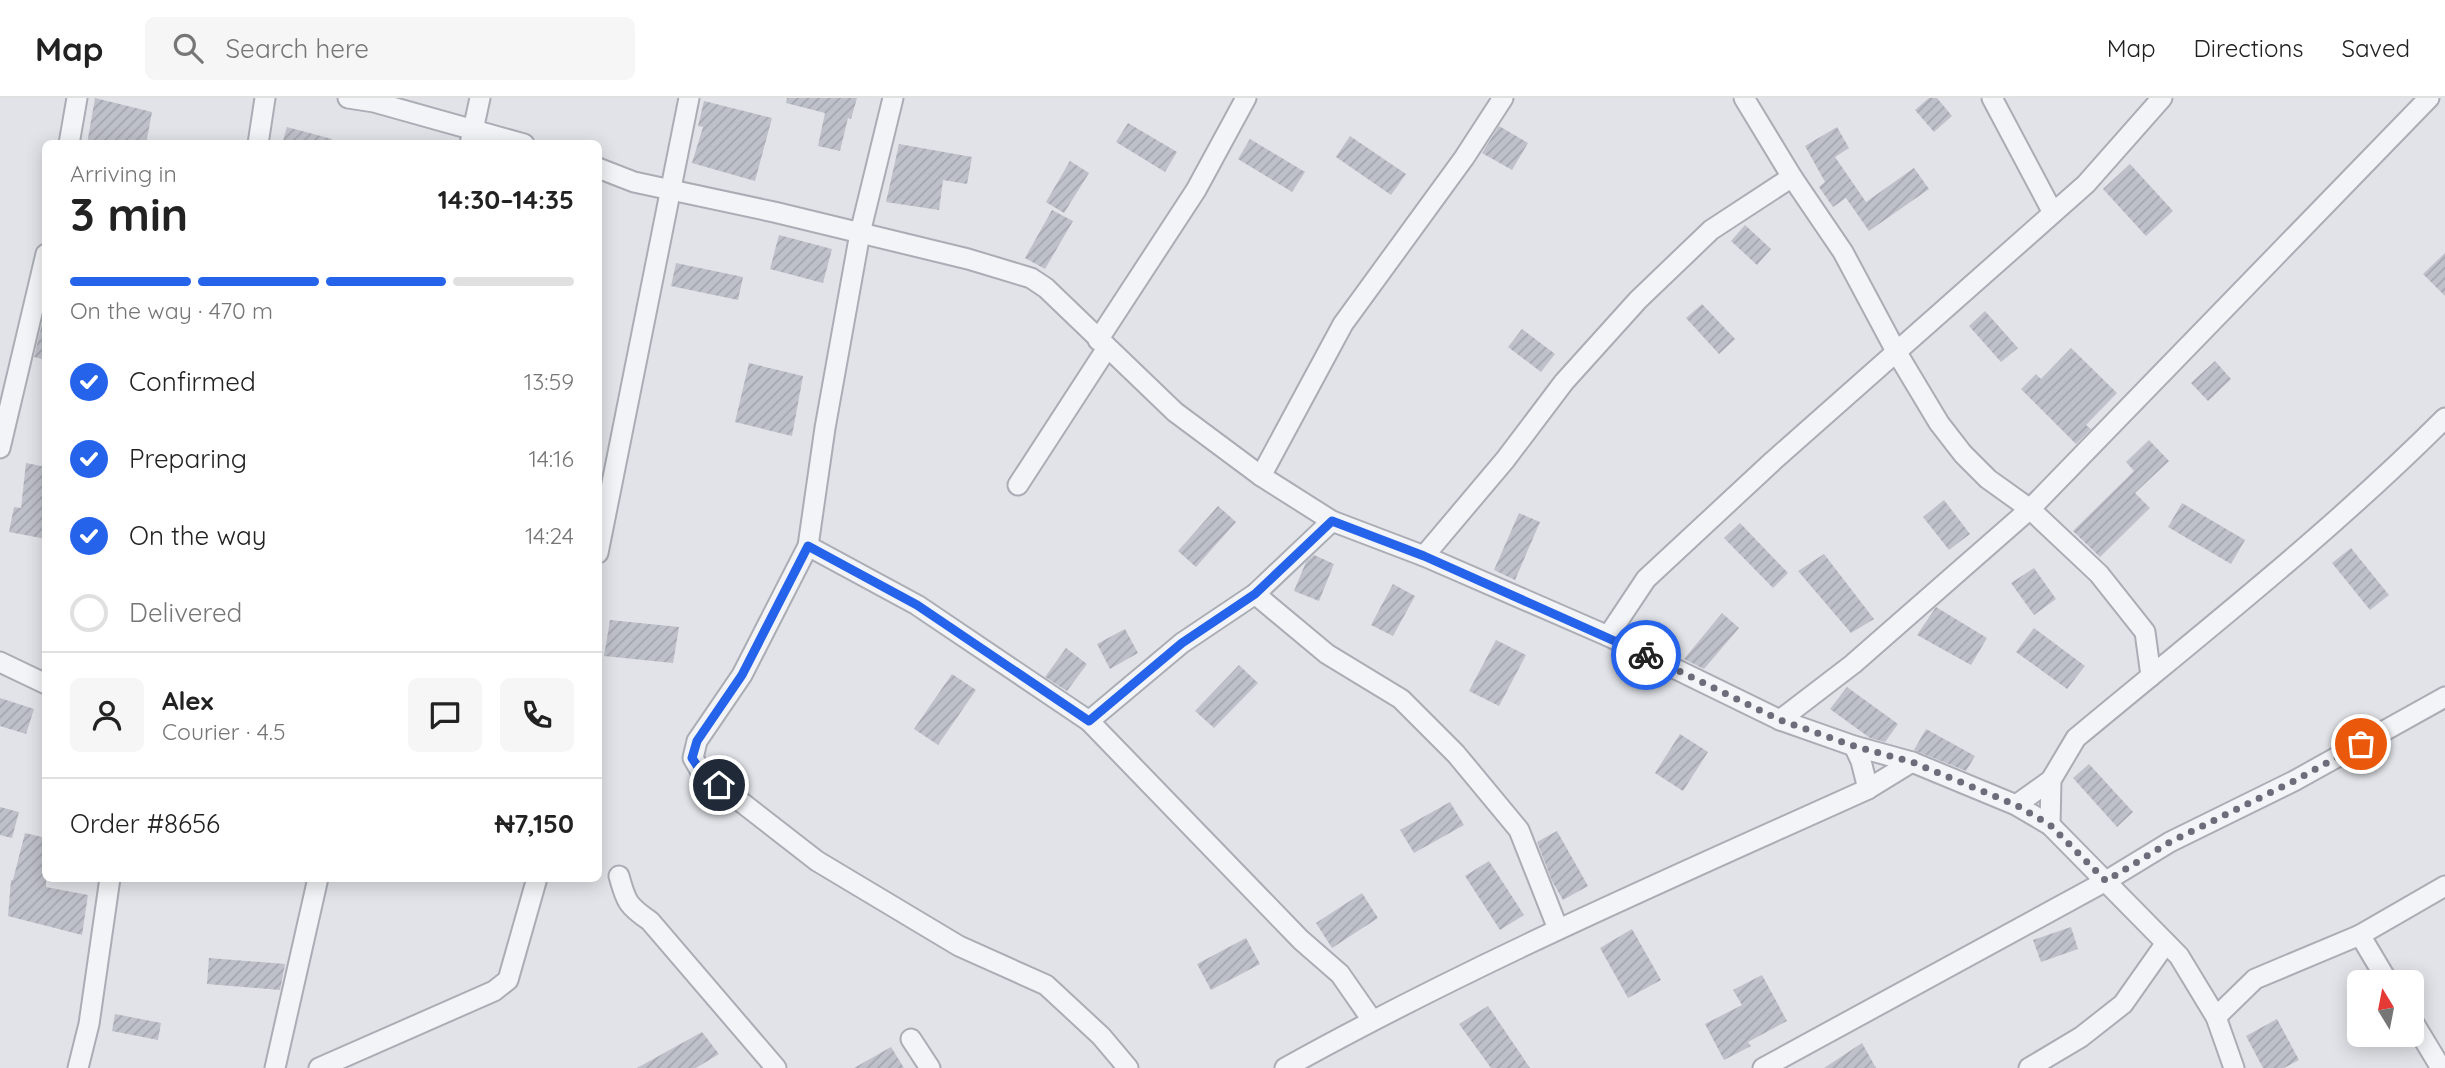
<!DOCTYPE html>
<html lang="en">
<head>
<meta charset="utf-8">
<style>
	body { margin:0; font-family:Quicksand,sans-serif; background:#f6f6f6; color:#222; height:100vh; display:flex; flex-direction:column; font-size:26px; white-space:nowrap }
	* { box-sizing:border-box; margin:0 }
	p { font-size:23px; color:#767676 }
	.icon { flex:none; width:38px; height:38px; fill:none; stroke:currentColor; stroke-width:2; stroke-linecap:round; stroke-linejoin:round }
	.map { position:relative; flex:1; overflow:hidden }
	.details { position:absolute; left:42px; top:42px; width:560px; height:742px; display:flex; flex-direction:column; background:#fff; border-radius:10px; box-shadow:0 4px 18px #0003 }
	.details>* { flex:none }
	.needle { width:46px; rotate:350deg }
	.buttons { position:absolute; left:2347px; top:872px; display:grid; gap:14px }
	.buttons a { display:grid; place-items:center; width:77px; height:77px; border-radius:10px; background:#fff; box-shadow:0 4px 18px #0003; font-size:35px }
	.pin { position:absolute; display:grid; place-items:center; width:60px; height:60px; color:#fff; margin:-30px; border:4px solid #fff; border-radius:50%; box-shadow:0 2px 7px #0007 }
	.courier { position:absolute; display:grid; place-items:center; width:70px; height:70px; margin:-35px; border:5px solid #2563eb; border-radius:50%; background:#fff; color:#222; box-shadow:0 2px 9px #0007 }
	.headline em { font-style:normal; font-weight:700 }
	.headline div { display:flex; flex-direction:column-reverse }
	.headline { display:flex; align-items:center; justify-content:space-between; height:119px; padding:0 28px }
	h1 { font-size:46px; font-weight:700; line-height:52px }
	.bar { display:grid; grid-template-columns:repeat(4,1fr); gap:10px 7px; align-content:center; height:84px; padding:0 28px }
	.bar i { height:9px; border-radius:5px; background:#e0e0e0 }
	.bar .on { background:#2563eb }
	.bar p { grid-column:span 4 }
	.line { display:flex; align-items:center; gap:18px; padding:0 28px; border-top:2px solid #e0e0e0 }
	.line div { flex:1 }
	.round { display:grid; place-items:center; flex:none; width:74px; height:74px; border-radius:10px; background:#f6f6f6 }
	ol { padding:0 28px; list-style:none }
	li { display:flex; align-items:center; gap:21px; height:77px }
	li p { margin-inline-start:auto }
	li .icon { padding:7px; border-radius:50%; background:#2563eb; color:#fff; stroke-width:4 }
	li:last-child { color:#767676 }
	li i { width:38px; height:38px; border:4px solid #e0e0e0; border-radius:50% }
	header { display:flex; align-items:center; gap:42px; box-sizing:border-box; height:98px; padding:0 35px; background:#fff; border-bottom:2px solid #e0e0e0 }
	header strong { font-size:33px }
	nav { display:flex; gap:38px; margin-inline-start:auto; font-size:24px }
	.search { width:490px; height:63px; background:#f6f6f6; display:flex; align-items:center; gap:18px; box-sizing:border-box; padding:0 24px; border-radius:10px; color:#767676; font-size:26px }
	.map>svg:first-child { display:block }
	.building { fill:url(#building-hatch) }
	.lines { fill:none; stroke-linecap:round; stroke-linejoin:round }
	.minor-casing { stroke:#aaadb5; stroke-width:23 }
	.minor { stroke:#f3f4f7; stroke-width:19 }
	.done { stroke:#6b6e7a; stroke-width:7; stroke-dasharray:0 12.6 }
	.route { stroke:#2563eb; stroke-width:9 }
</style>
</head>
<body>
<header>
<strong>Map</strong>
<div class="search"><svg class="icon" aria-label="search" viewBox="0 0 24 24"><circle cx="10" cy="10" r="6"/><path d="M15 15l6 6"/></svg>Search here</div>
<nav><a>Map</a><a>Directions</a><a>Saved</a></nav>
</header>
<div class="map">
<svg width="2445" height="970" viewBox="0 0 2445 970">
	<defs>
		<pattern id="building-hatch" width="6" height="6" patternUnits="userSpaceOnUse" patternTransform="scale(1.75)"><rect width="6" height="6" fill="#bfc1ca"/><path d="M-1 1l2-2M0 6l6-6M5 7l2-2" fill="none" stroke="#a4a6af"/></pattern>
	</defs>
	<rect width="100%" height="100%" fill="#e1e3e8"/>
	<g class="building">
		<path d="M 95,0 L 152,14 L 146,46 L 87,46 Z"/>
		<path d="M 787,0 L 857,0 L 851,21 L 848,20 L 840,53 L 818,48 L 825,15 L 786,5 Z"/>
		<path d="M 1929,0 L 1937,0 L 1952,18 L 1934,34 L 1915,12 Z"/>
		<path d="M 704,3 L 772,20 L 755,83 L 692,65 L 703,29 L 698,28 Z"/>
		<path d="M 1128,25 L 1177,54 L 1165,74 L 1116,44 Z"/>
		<path d="M 1499,28 L 1528,45 L 1512,72 L 1482,55 Z"/>
		<path d="M 287,29 L 332,41 L 331,46 L 282,46 Z"/>
		<path d="M 1837,29 L 1849,50 L 1835,59 L 1866,104 L 1914,70 L 1929,91 L 1869,133 L 1846,100 L 1833,109 L 1819,89 L 1825,84 L 1805,48 Z"/>
		<path d="M 1350,38 L 1406,76 L 1391,97 L 1336,59 Z"/>
		<path d="M 1250,41 L 1305,74 L 1292,94 L 1238,61 Z"/>
		<path d="M 899,46 L 972,59 L 967,86 L 943,82 L 939,112 L 886,104 Z"/>
		<path d="M 1070,63 L 1089,75 L 1064,115 L 1046,104 Z"/>
		<path d="M 2130,66 L 2173,113 L 2146,138 L 2103,91 Z"/>
		<path d="M 1052,112 L 1073,123 L 1045,171 L 1025,160 Z"/>
		<path d="M 1745,127 L 1771,151 L 1757,167 L 1731,143 Z"/>
		<path d="M 779,137 L 832,151 L 823,185 L 770,171 Z"/>
		<path d="M 2445,155 L 2445,198 L 2423,176 Z"/>
		<path d="M 676,165 L 743,179 L 738,202 L 671,188 Z"/>
		<path d="M 1702,206 L 1735,241 L 1719,256 L 1686,220 Z"/>
		<path d="M 45,213 L 46,213 L 46,262 L 34,259 Z"/>
		<path d="M 1985,213 L 2018,250 L 2001,264 L 1969,228 Z"/>
		<path d="M 1522,231 L 1555,256 L 1541,274 L 1508,249 Z"/>
		<path d="M 2071,250 L 2117,295 L 2086,327 L 2091,331 L 2076,346 L 2021,291 L 2036,276 L 2041,281 Z"/>
		<path d="M 2215,263 L 2231,281 L 2208,303 L 2191,285 Z"/>
		<path d="M 749,265 L 803,278 L 792,338 L 735,324 Z"/>
		<path d="M 2149,342 L 2169,363 L 2135,395 L 2150,410 L 2100,459 L 2073,433 L 2134,373 L 2126,364 Z"/>
		<path d="M 26,365 L 46,369 L 46,441 L 9,434 L 14,409 L 21,410 Z"/>
		<path d="M 1944,402 L 1970,436 L 1949,452 L 1923,419 Z"/>
		<path d="M 2182,405 L 2245,442 L 2231,466 L 2168,429 Z"/>
		<path d="M 1218,408 L 1236,424 L 1196,469 L 1178,453 Z"/>
		<path d="M 1519,415 L 1540,424 L 1515,482 L 1494,472 Z"/>
		<path d="M 1740,425 L 1788,475 L 1773,490 L 1724,440 Z"/>
		<path d="M 2351,450 L 2389,497 L 2370,512 L 2332,465 Z"/>
		<path d="M 1824,456 L 1874,521 L 1851,535 L 1798,473 Z"/>
		<path d="M 1314,457 L 1334,466 L 1319,503 L 1294,493 L 1306,464 Z"/>
		<path d="M 2034,470 L 2056,501 L 2034,517 L 2011,485 Z"/>
		<path d="M 1393,486 L 1415,498 L 1393,538 L 1371,527 Z"/>
		<path d="M 1936,509 L 1987,540 L 1971,567 L 1917,537 Z"/>
		<path d="M 1722,515 L 1739,530 L 1704,571 L 1684,561 Z"/>
		<path d="M 610,522 L 679,529 L 673,565 L 604,558 Z"/>
		<path d="M 2034,530 L 2085,568 L 2067,591 L 2016,554 Z"/>
		<path d="M 1125,531 L 1138,555 L 1110,571 L 1097,546 Z"/>
		<path d="M 1496,542 L 1526,557 L 1499,608 L 1469,593 Z"/>
		<path d="M 1066,550 L 1087,566 L 1067,593 L 1045,579 Z"/>
		<path d="M 1239,567 L 1258,585 L 1214,630 L 1195,613 Z"/>
		<path d="M 952,576 L 976,592 L 938,647 L 914,631 Z"/>
		<path d="M 1847,589 L 1898,626 L 1885,644 L 1870,640 L 1830,611 Z"/>
		<path d="M 0,600 L 34,611 L 26,636 L 0,628 Z"/>
		<path d="M 1926,631 L 1975,658 L 1966,673 L 1914,652 Z"/>
		<path d="M 1680,636 L 1708,654 L 1683,693 L 1655,675 Z"/>
		<path d="M 2089,666 L 2133,714 L 2117,729 L 2073,680 Z"/>
		<path d="M 1450,704 L 1464,727 L 1414,755 L 1400,732 Z"/>
		<path d="M 0,709 L 19,714 L 12,740 L 0,737 Z"/>
		<path d="M 1557,733 L 1588,788 L 1563,802 L 1552,783 L 1537,744 Z"/>
		<path d="M 25,735 L 46,740 L 46,789 L 88,797 L 82,837 L 8,818 L 11,782 L 13,782 Z"/>
		<path d="M 1489,763 L 1524,817 L 1500,832 L 1465,778 Z"/>
		<path d="M 1362,795 L 1378,820 L 1332,850 L 1316,825 Z"/>
		<path d="M 2071,829 L 2078,851 L 2041,864 L 2033,842 Z"/>
		<path d="M 1632,831 L 1661,882 L 1628,900 L 1600,850 Z"/>
		<path d="M 1246,840 L 1260,866 L 1211,892 L 1197,866 Z"/>
		<path d="M 209,860 L 285,866 L 280,892 L 207,886 Z"/>
		<path d="M 1762,877 L 1787,923 L 1748,944 L 1751,948 L 1724,962 L 1705,926 L 1742,907 L 1733,892 Z"/>
		<path d="M 1488,908 L 1530,970 L 1491,970 L 1459,926 Z"/>
		<path d="M 115,916 L 161,925 L 158,942 L 112,933 Z"/>
		<path d="M 2277,921 L 2299,962 L 2284,970 L 2263,970 L 2246,938 Z"/>
		<path d="M 702,934 L 719,956 L 696,970 L 637,970 Z"/>
		<path d="M 1862,945 L 1876,970 L 1824,970 Z"/>
		<path d="M 891,949 L 904,970 L 854,970 Z"/>
	</g>
	<g class="lines">
		<g class="minor-casing">
			<g id="minor">
				<path d="M 348,0 L 374,4 L 524,46"/>
				<path d="M 893,0 L 860,135 L 825,330 L 808,448 L 742,577 L 697,643 L 693,660 L 700,672 L 817,763 L 959,848 L 1046,887 L 1101,938 L 1128,970"/>
				<path d="M 1744,0 L 1792,79 L 1843,154 L 1897,255 L 1939,325 L 1963,356 L 1988,381 L 2030,411 L 2099,476 L 2145,534 L 2151,578"/>
				<path d="M 1992,0 L 2052,113"/>
				<path d="M 69,46 L 77,0"/>
				<path d="M 258,46 L 265,0"/>
				<path d="M 470,46 L 480,0"/>
				<path d="M 598,70 L 634,84 L 774,114 L 968,161 L 1031,180 L 1046,190 L 1175,314 L 1261,378 L 1332,423 L 1424,458 L 1608,538 L 1780,622 L 1854,648 L 1912,664 L 2016,707 L 2050,727 L 2179,858 L 2216,919 L 2234,970"/>
				<path d="M 1098,242 L 1196,92 L 1246,0"/>
				<path d="M 0,350 L 46,156"/>
				<path d="M 1261,378 L 1343,226 L 1464,60 L 1503,0"/>
				<path d="M 1018,387 L 1107,250"/>
				<path d="M 808,448 L 917,507 L 1089,623 L 1301,842 L 1340,876 L 1372,922"/>
				<path d="M 598,455 L 689,0"/>
				<path d="M 1424,458 L 1505,362 L 1564,284 L 1638,202 L 1711,132 L 1792,79"/>
				<path d="M 1255,496 L 1327,556 L 1401,601 L 1456,656 L 1519,732 L 1558,831"/>
				<path d="M 1608,538 L 1646,481 L 1773,363 L 2086,86 L 2162,0"/>
				<path d="M 0,564 L 46,586"/>
				<path d="M 1780,622 L 1853,566 L 2030,411 L 2429,0"/>
				<path d="M 1089,623 L 1182,545 L 1255,496 L 1332,423"/>
				<path d="M 1854,648 L 1861,663 L 1868,691"/>
				<path d="M 2016,707 L 2051,682"/>
				<path d="M 2050,727 L 2051,682 L 2076,640 C 2201,536 2330,435 2445,320"/>
				<path d="M 619,778 C 626,804 628,808 650,823 L 776,970"/>
				<path d="M 2360,837 L 2388,884"/>
				<path d="M 2216,919 L 2255,881 L 2360,837 L 2445,788"/>
				<path d="M 2412,922 L 2441,970"/>
				<path d="M 911,941 L 930,970"/>
				<path d="M 78,970 L 89,926 L 110,780"/>
				<path d="M 275,970 L 318,780"/>
				<path d="M 319,970 L 494,893 L 508,882 L 537,780"/>
				<path d="M 1285,970 C 1474,865 1671,780 1868,691 L 1912,664"/>
				<path d="M 1763,970 L 2106,783 L 2170,744 L 2294,683 L 2445,599"/>
				<path d="M 2029,970 L 2081,939 L 2123,906 L 2166,845"/>
			</g>
		</g>
		<use href="#minor" class="minor"/>
	</g>
	<g class="lines">
		<path class="done" d="M 1646,557 L 1780,622 L 1854,648 L 1912,664 L 2016,707 L 2050,727 L 2106,783 L 2170,744 L 2294,683 L 2361,646"/>
		<path class="route" d="M 719,687 L 700,672 L 692,660 L 697,643 L 742,577 L 808,448 L 917,507 L 1089,623 L 1182,545 L 1255,496 L 1332,423 L 1424,458 L 1646,557"/>
	</g>
</svg>
<div class="buttons">
<a><svg class="needle" viewBox="-14 -14 28 28"><path d="M0-13l5 13h-10z" fill="#e53935"/><path d="M0 13l5-13h-10z" fill="#767676"/></svg></a>
</div>
<div class="pin" style="left:2361px;top:646px;background:#ea580c"><svg class="icon" aria-label="bag" viewBox="0 0 24 24"><path d="M5 8h14l-1 12H6zM9 8a3 3 0 0 1 6 0"/></svg></div>
<div class="pin" style="left:719px;top:687px;background:#1f2937"><svg class="icon" aria-label="home" viewBox="0 0 24 24"><path d="M3 11l9-7 9 7M6 9v11h12V9"/></svg></div>
<div class="courier" style="left:1646px;top:557px"><svg class="icon" aria-label="bike" viewBox="0 0 24 24"><circle cx="6" cy="16" r="4"/><circle cx="18" cy="16" r="4"/><path d="M6 16l4-8h5l3 8M10 8l3 8H6M13 5h3"/></svg></div>
<section class="details">
<div class="headline"><div><h1>3 min</h1><p>Arriving in</p></div><em>14:30–14:35</em></div>
<div class="bar"><i class="on"></i><i class="on"></i><i class="on"></i><i></i><p>On the way · 470 m</p></div>
<ol>
<li><svg class="icon" aria-label="check" viewBox="0 0 24 24"><path d="M5 12l5 5 9-10"/></svg>Confirmed<p>13:59</p></li>
<li><svg class="icon" aria-label="check" viewBox="0 0 24 24"><path d="M5 12l5 5 9-10"/></svg>Preparing<p>14:16</p></li>
<li><svg class="icon" aria-label="check" viewBox="0 0 24 24"><path d="M5 12l5 5 9-10"/></svg>On the way<p>14:24</p></li>
<li><i></i>Delivered</li>
</ol>
<div class="line" style="height:126px"><a class="round"><svg class="icon" aria-label="person" viewBox="0 0 24 24"><circle cx="12" cy="8" r="4"/><path d="M4 21q1-7 8-7t8 7"/></svg></a><div><b>Alex</b><p>Courier · 4.5</p></div><a class="round"><svg class="icon" aria-label="chat" viewBox="0 0 24 24"><path d="M4 5h16v11H9l-5 4z"/></svg></a><a class="round"><svg class="icon" aria-label="phone" viewBox="0 0 24 24"><path d="M5 4h4l2 5-3 2q2 4 5 5l2-3 5 2v4C11 20 4 13 5 4z"/></svg></a></div>
<div class="line" style="height:91px"><div>Order #8656</div><b>₦7,150</b></div>
</section>
</div>
</body>
</html>
